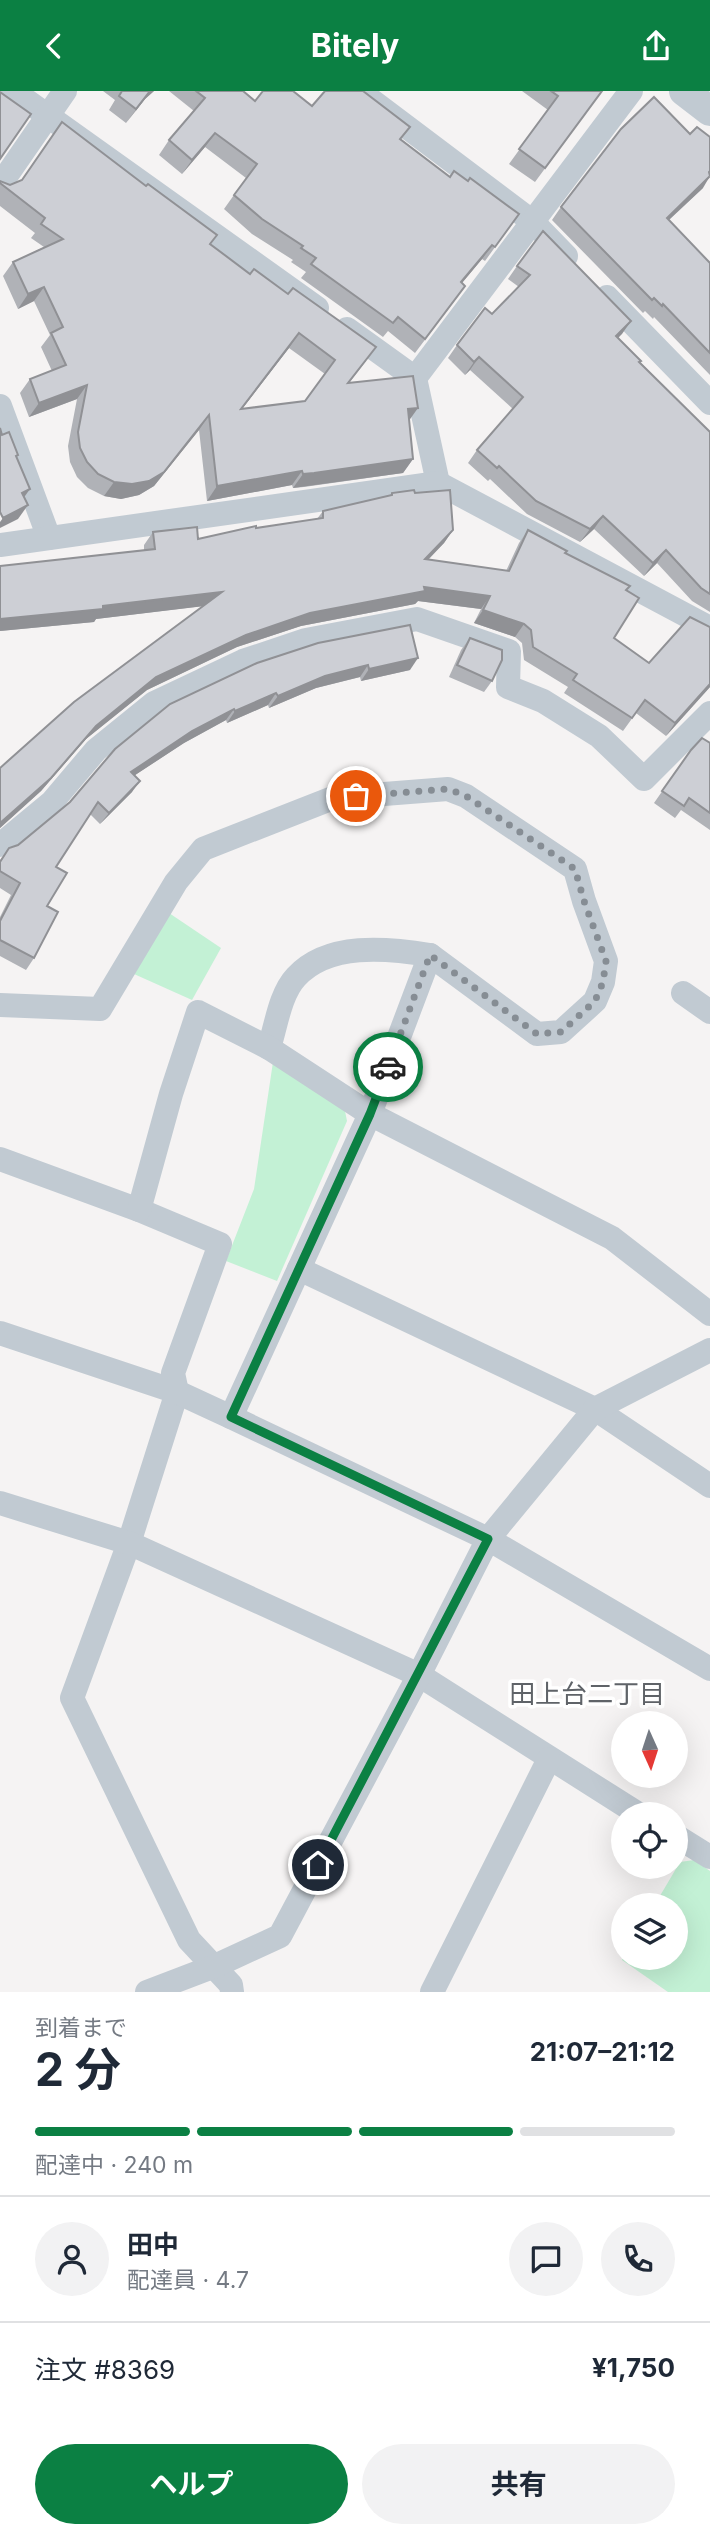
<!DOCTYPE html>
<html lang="ja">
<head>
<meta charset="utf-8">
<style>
	body { margin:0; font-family:Inter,"Noto Sans JP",sans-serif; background:#f2f2f3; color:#1f2937; height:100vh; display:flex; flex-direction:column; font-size:26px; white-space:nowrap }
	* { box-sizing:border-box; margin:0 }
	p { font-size:23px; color:#747a83 }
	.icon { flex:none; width:38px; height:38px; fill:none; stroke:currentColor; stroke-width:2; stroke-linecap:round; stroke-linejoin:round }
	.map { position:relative; height:1901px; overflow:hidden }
	.details { display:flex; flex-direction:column; background:#fff; flex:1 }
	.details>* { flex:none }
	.needle { width:46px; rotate:177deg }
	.fabs { position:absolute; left:611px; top:1620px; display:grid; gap:14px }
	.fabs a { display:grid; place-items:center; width:77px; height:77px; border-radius:50%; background:#fff; box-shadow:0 7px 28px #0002; font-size:35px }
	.pin { position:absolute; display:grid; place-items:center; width:60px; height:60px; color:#fff; margin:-30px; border:4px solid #fff; border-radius:50%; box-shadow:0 2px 7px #0007 }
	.courier { position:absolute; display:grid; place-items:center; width:70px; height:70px; margin:-35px; border:5px solid #0b8043; border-radius:50%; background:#fff; color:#222; box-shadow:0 2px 9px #0007 }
	.head em { font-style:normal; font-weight:700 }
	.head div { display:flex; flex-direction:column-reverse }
	.head { display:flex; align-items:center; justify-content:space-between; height:119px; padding:0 35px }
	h1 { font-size:46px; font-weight:700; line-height:52px }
	.bar { display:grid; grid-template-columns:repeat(4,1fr); gap:10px 7px; align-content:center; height:84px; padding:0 35px }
	.bar i { height:9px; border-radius:5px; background:#e0e1e3 }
	.bar .active { background:#0b8043 }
	.bar p { grid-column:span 4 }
	.line { display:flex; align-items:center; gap:18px; padding:0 35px; border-top:2px solid #e0e1e3 }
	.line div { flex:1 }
	.round { display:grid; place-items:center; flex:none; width:74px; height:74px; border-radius:37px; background:#f2f2f3 }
	.action { display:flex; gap:14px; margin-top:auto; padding:14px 35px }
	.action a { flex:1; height:80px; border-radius:42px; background:#0b8043; color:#fff; font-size:28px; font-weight:700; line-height:80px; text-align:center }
	.action a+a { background:#f2f2f3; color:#1f2937 }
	header { display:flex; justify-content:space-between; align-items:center; height:91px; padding:0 35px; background:#0b8043; color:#fff; font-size:32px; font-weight:700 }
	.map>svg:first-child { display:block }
	.green { fill:#c3f1d5 }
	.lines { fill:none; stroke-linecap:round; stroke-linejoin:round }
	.minor { stroke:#c1cad2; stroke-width:24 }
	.tertiary { stroke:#c1cad2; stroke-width:30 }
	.wall { fill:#b0b2b7; fill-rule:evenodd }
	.shaded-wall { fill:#909195 }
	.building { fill:#cdcfd5; stroke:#909195; stroke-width:2; fill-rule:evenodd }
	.done { stroke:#868d94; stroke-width:7; stroke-dasharray:0 12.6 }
	.route { stroke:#0b8043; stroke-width:9 }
	.labels { text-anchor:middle; stroke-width:7; stroke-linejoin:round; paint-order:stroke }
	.neighbourhood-label { font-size:26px; fill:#5f6368; stroke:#fff }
</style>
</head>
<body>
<header><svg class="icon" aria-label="back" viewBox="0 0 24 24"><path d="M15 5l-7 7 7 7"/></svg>Bitely<svg class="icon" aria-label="share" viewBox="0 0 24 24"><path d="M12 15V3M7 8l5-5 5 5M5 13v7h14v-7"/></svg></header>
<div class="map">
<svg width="710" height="1901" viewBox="0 0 710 1901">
	<rect width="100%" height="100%" fill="#f5f3f3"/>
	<g class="green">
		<path d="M 169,822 L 221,857 L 192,909 L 134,883 Z"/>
		<path d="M 273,971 L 344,1015 L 347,1030 L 277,1190 L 226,1170 L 254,1098 Z"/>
		<path d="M 694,1769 L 710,1780 L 710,1901 L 668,1901 L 622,1869 L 623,1866 L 676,1867 L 676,1815 L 654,1815 L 680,1771 Z"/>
	</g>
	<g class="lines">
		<g class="minor">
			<path d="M 13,0 L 317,217"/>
			<path d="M 359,0 L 533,131 L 566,165"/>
			<path d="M 0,94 L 65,0"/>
			<path d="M 607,206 L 710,312"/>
			<path d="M 347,238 L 415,287 L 438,392"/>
			<path d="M 415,287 L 631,0"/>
			<path d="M 0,315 L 49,447"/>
			<path d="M 0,454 L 438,392 L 710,537"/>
			<path d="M 0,754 L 52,711 L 96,659 L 154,612 L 243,570 L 306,549 L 417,528 L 509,560 L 508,596 L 543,610 L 599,645 L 644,688 L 710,622"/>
			<path d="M 683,902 L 710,921"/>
			<path d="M 0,914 L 100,918 L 176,791 L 203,758 L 333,707 L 448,698 L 466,705 L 575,778 L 584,810 L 606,870 L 603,891 L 595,910 L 561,941 L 537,943 L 430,864 L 370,1023 L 231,1326"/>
			<path d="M 269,957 C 276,935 280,903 296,886 C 328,851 387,857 430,864"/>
			<path d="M 0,1068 L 139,1119 L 220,1153 L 173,1282 L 177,1301 L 129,1452 L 72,1607 L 189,1849 L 231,1894 L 232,1901"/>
			<path d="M 139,1119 L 171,1003 L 198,921 L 269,957 L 370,1023 L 612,1147 L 710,1223"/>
			<path d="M 299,1178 L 595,1318 L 710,1395"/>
			<path d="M 0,1242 L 177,1301 L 231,1326 L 488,1448 L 710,1578"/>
			<path d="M 0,1412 L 129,1452 L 419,1584 L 640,1724"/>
			<path d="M 676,1745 L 710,1766"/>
			<path d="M 147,1901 L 215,1875 L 280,1845 L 419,1584 L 488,1448 L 595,1318 L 710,1259"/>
			<path d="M 432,1901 L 549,1668"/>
		</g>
		<path class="tertiary" d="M 684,0 L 710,20"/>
	</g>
	<g class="wall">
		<path d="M 103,0 L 154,0 L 145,8 L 126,32 L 109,19 L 115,9 Z"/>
		<path d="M 169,0 L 243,0 L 255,10 L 312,15 L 410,36 L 401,48 L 450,86 L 468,90 L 519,123 L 485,170 L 482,168 L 462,192 L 455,209 L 415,262 L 388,240 L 383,246 L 301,187 L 306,181 L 291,171 L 293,169 L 252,143 L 224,118 L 246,87 L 205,56 L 182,83 L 159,64 L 169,49 L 194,20 Z"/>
		<path d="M 522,0 L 602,0 L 535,91 L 509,73 L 548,19 Z"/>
		<path d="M 0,90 L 1,91 L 210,153 L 366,270 L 349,292 L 409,329 L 413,368 L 403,382 L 304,396 L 293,397 L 292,394 L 207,410 L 199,339 L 154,395 L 139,404 L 121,408 L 104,405 L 88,397 L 77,386 L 70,371 L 68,355 L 77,308 L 29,326 L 20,302 L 30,288 L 52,280 L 41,256 L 50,244 L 34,210 L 18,218 L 3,185 L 13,171 L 44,156 L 31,147 L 35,142 L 0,115 ZM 289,257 L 325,283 L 305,310 L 242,318 Z"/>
		<path d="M 703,97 L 669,129 L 710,172 L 710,284 L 654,226 L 653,228 L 645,220 L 643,222 L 552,129 L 561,116 Z"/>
		<path d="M 517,175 L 631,230 L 618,247 L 640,271 L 710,341 L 710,521 L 692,510 L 657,472 L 644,485 L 594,438 L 580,451 L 527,423 L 490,388 L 488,390 L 468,372 L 477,359 L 513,318 L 470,279 L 465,284 L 448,267 L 457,254 L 492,223 L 519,196 L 508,188 Z"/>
		<path d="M 392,402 L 415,402 L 453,439 L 444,452 L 428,469 L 506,480 L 519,452 L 528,439 L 627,499 L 614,547 L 649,572 L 710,536 L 710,596 L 666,645 L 636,622 L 623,640 L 564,602 L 568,596 L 524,569 L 522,552 L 515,546 L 474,532 L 481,518 L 418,510 L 415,513 L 301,535 L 237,556 L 147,599 L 86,648 L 41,700 L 0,737 L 0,677 L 203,515 L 96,528 L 94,531 L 0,540 L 144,459 L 144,454 L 153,441 L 198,448 L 256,437 L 317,428 L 323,420 L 390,404 Z"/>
		<path d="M 470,547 L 492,590 L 484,601 L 449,586 L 461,559 Z"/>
		<path d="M 318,552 L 410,579 L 361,590 L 360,586 L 316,597 L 269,617 L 268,614 L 227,632 L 226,629 L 184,652 L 135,684 L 132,701 L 100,733 L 90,723 L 56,776 L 34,867 L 26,879 L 0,865 L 0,826 L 11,804 L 0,797 L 0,769 L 9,757 L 18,754 Z"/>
		<path d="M 710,652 L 710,739 L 681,719 L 675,727 L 654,712 L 691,659 Z"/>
	</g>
	<g class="shaded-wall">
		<path d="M 150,0 L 154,0 L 145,8 L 126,32 Z"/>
		<path d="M 215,42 L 205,56 L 182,83 L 192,69 Z"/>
		<path d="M 710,85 L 703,97 L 658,139 L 667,127 Z"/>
		<path d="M 492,154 L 482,168 L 451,205 L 461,191 Z"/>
		<path d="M 44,196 L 34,210 L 18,218 L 28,203 Z"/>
		<path d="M 631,230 L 622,243 L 607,258 L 616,245 Z"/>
		<path d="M 299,242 L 289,257 L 231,332 L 241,318 Z"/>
		<path d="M 479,266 L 470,279 L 465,284 L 474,271 Z"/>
		<path d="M 87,294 L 77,308 L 29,326 L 39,312 Z"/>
		<path d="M 418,317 L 408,331 L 408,318 Z"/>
		<path d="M 209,324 L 199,339 L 154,395 L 139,404 L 121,408 L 104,405 L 114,391 Z"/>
		<path d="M 413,368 L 403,382 L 293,397 L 303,383 Z"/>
		<path d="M 302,380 L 292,394 L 207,410 L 217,395 Z"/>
		<path d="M 30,398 L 20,412 L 22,402 Z"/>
		<path d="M 28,414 L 18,428 L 0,437 L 0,431 L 3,427 Z"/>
		<path d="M 603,425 L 594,438 L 580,451 L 590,438 Z"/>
		<path d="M 453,439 L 444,452 L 416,481 L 425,468 Z"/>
		<path d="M 666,459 L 657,472 L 644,485 L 653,472 Z"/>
		<path d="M 424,496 L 490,505 L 481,518 L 418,510 L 415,513 L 301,535 L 237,556 L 147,599 L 86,648 L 41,700 L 0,737 L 0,732 L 96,635 L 156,586 L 246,544 L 310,522 Z"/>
		<path d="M 222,501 L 213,514 L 96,528 L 94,531 L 0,540 L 0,528 Z"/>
		<path d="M 483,519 L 524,533 L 515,546 L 474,532 Z"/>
		<path d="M 418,567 L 410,579 L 361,590 L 369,578 Z"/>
		<path d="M 368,574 L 360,586 L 316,597 L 269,617 L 278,605 L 325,585 Z"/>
		<path d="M 710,593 L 710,596 L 666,645 L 675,632 Z"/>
		<path d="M 276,602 L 268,614 L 227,632 L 235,620 Z"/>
		<path d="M 234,618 L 226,629 L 184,652 L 123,692 L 131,681 L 192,640 Z"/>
		<path d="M 140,690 L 132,701 L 100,733 L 109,722 Z"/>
	</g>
	<g class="building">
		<path d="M 122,0 L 150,0 L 136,18 L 119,5 Z"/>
		<path d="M 196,0 L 243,0 L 255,10 L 263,0 L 293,0 L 312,15 L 325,0 L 363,0 L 410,36 L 400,48 L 450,86 L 454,80 L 468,90 L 470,87 L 519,123 L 495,156 L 492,154 L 461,191 L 465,195 L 425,248 L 398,226 L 393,232 L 311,173 L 316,167 L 301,157 L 303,155 L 262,128 L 234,104 L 257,73 L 215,42 L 192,69 L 169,49 L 205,7 Z"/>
		<path d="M 551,0 L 602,0 L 545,77 L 519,58 L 558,5 Z"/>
		<path d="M 0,1 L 31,23 L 0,68 Z"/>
		<path d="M 654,6 L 690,43 L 697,36 L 710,46 L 710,80 L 709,81 L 710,85 L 667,127 L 710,172 L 710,262 L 663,213 L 662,215 L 654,207 L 652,209 L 561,116 L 621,38 Z"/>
		<path d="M 62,31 L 146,95 L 148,93 L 217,144 L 210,153 L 250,183 L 254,178 L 288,203 L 293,197 L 376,256 L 348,292 L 413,285 L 418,317 L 408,318 L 413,368 L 314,382 L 303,383 L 302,380 L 217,395 L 209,324 L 164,381 L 149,390 L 132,393 L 114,391 L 98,383 L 87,371 L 80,357 L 78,341 L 87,294 L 39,312 L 30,288 L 66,274 L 51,242 L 63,236 L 44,196 L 28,203 L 13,171 L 63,148 L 41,133 L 45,127 L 0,92 L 0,90 L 10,94 L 22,89 ZM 299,242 L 335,269 L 305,310 L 241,318 Z"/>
		<path d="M 543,140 L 631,230 L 616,245 L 641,270 L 639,271 L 710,341 L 710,503 L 701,497 L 666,459 L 653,472 L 603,425 L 590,438 L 536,410 L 499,375 L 497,377 L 477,359 L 523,306 L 479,266 L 474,271 L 457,254 L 485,217 L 492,223 L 530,184 L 517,175 Z"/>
		<path d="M 0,337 L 2,344 L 9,341 L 18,364 L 16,365 L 30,398 L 22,402 L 28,414 L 3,427 L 0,421 Z"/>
		<path d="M 414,399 L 415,402 L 450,399 L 453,439 L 425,468 L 509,480 L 528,439 L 567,460 L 565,462 L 630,495 L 626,499 L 639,507 L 614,547 L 649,572 L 690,526 L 710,536 L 710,593 L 675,632 L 645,609 L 632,627 L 573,589 L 577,583 L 533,556 L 531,539 L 524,533 L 483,519 L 490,505 L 424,496 L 425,500 L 310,522 L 246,544 L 156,586 L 96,635 L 51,687 L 0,732 L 0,677 L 74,611 L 222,501 L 103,515 L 103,518 L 0,528 L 0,475 L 155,458 L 153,441 L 197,436 L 198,448 L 256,435 L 256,437 L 323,427 L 323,420 L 392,404 L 392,402 Z"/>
		<path d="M 410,534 L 418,567 L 369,578 L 368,574 L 325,585 L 278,605 L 276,602 L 235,620 L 234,618 L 192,640 L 131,681 L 140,690 L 109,722 L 98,711 L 56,776 L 67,782 L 47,815 L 58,821 L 34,867 L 0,849 L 0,830 L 20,792 L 0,780 L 0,771 L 9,757 L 18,754 L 70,711 L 115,658 L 170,613 L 257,572 L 318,552 Z"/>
		<path d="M 470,547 L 502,559 L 502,569 L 492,590 L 457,574 Z"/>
		<path d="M 702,647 L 710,652 L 710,722 L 689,707 L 684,715 L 662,700 L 691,659 Z"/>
	</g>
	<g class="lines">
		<path class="done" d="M 356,705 L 448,698 L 466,705 L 575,778 L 584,810 L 606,870 L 603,891 L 595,910 L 561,941 L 537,943 L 430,864 L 388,976"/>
		<path class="route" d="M 318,1774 L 488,1448 L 231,1326 L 370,1023 L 388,976"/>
	</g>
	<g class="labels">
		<g class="neighbourhood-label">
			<text x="587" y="1612">田上台二丁目</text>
		</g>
	</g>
</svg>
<div class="fabs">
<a><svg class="needle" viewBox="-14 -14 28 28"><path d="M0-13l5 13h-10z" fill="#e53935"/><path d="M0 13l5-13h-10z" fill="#747a83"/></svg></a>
<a><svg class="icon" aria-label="locate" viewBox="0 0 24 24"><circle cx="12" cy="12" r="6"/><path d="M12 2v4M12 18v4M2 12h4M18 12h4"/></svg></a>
<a><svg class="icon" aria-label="layers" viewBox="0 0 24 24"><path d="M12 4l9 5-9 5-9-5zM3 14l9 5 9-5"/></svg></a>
</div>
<div class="pin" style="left:356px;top:705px;background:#ea580c"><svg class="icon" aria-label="bag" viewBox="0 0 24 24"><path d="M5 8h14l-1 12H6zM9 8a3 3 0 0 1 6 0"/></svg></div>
<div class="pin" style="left:318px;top:1774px;background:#1f2937"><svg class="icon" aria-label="home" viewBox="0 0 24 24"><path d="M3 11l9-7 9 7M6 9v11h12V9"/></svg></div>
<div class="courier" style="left:388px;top:976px"><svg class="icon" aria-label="car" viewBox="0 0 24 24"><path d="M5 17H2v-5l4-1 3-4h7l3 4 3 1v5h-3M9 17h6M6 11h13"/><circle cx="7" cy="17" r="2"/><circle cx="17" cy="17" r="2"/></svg></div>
</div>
<section class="details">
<div class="head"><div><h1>2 分</h1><p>到着まで</p></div><em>21:07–21:12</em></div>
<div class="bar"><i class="active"></i><i class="active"></i><i class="active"></i><i></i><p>配達中 · 240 m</p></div>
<div class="line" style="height:126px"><a class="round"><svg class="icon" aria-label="person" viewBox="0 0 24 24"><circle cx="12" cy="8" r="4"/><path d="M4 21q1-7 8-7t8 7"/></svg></a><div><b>田中</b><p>配達員 · 4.7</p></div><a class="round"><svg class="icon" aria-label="chat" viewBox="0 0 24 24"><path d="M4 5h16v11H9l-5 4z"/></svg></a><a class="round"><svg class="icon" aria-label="phone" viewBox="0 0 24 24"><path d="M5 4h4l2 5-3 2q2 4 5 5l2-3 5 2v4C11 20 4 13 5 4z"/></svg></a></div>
<div class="line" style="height:91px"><div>注文 #8369</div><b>¥1,750</b></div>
<div class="action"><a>ヘルプ</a><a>共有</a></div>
</section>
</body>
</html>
